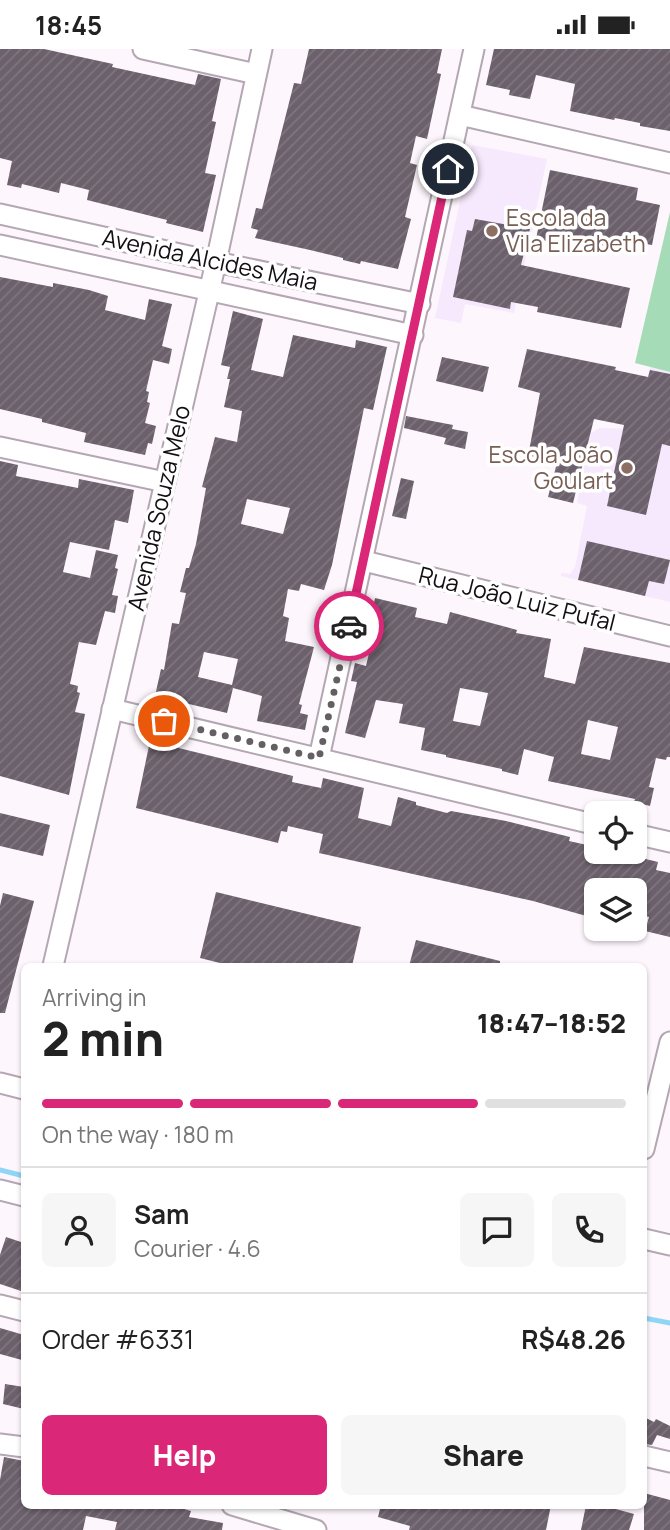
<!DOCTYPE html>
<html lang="en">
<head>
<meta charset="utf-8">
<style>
	body { margin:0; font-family:Manrope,sans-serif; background:#f6f6f6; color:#222; height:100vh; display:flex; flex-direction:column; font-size:26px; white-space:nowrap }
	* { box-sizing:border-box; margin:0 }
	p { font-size:23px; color:#767676 }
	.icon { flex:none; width:38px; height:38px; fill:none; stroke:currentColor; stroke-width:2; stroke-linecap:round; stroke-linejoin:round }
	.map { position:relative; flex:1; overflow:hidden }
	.details { position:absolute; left:21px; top:914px; width:626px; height:546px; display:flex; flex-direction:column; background:#fff; border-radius:10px; box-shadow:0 2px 5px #0004 }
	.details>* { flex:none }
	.tools { position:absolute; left:584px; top:752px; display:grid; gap:14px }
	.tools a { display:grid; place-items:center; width:63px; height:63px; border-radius:10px; background:#fff; box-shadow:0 2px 5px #0004; font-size:35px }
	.pin { position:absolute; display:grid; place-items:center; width:60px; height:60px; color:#fff; margin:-30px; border:4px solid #fff; border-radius:50%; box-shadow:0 2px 7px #0007 }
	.courier { position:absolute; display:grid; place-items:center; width:70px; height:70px; margin:-35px; border:5px solid #db2777; border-radius:50%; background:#fff; color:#222; box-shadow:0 2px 9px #0007 }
	.headline em { font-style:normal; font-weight:800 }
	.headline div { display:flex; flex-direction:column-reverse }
	.headline { display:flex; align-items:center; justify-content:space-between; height:119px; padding:0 21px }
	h1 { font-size:46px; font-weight:800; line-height:52px }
	.bar { display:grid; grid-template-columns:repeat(4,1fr); gap:10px 7px; align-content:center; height:84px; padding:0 21px }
	.bar i { height:9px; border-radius:5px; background:#e0e0e0 }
	.bar .current { background:#db2777 }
	.bar p { grid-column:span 4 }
	.line { display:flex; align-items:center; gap:18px; padding:0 21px; border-top:2px solid #e0e0e0 }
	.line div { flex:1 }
	.round { display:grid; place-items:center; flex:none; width:74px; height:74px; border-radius:10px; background:#f6f6f6 }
	.button { display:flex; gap:14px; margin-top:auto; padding:14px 21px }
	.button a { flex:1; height:80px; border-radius:10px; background:#db2777; color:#fff; font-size:28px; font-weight:800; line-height:80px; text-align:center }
	.button a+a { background:#f6f6f6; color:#222 }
	.status { display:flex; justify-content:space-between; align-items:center; height:49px; padding:0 35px; background:#fff; direction:ltr }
	.status svg { height:19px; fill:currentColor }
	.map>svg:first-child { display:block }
	.education { fill:#f6e9fd }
	.pitch { fill:#a5dcb7 }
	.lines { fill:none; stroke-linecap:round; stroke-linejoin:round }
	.stream { stroke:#90d5f5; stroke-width:5 }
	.building { fill:url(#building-hatch); fill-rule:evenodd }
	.minor-casing { stroke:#b4a7b3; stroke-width:23 }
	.minor { stroke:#fff; stroke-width:19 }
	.done { stroke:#655f64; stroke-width:7; stroke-dasharray:0 12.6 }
	.route { stroke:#db2777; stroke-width:9 }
	.education-dot { fill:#8d6e63; stroke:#fff; stroke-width:2.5 }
	.labels { text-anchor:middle; stroke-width:7; stroke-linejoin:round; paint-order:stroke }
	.education-label { font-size:23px; fill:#785e54; stroke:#fff; text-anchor:start }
	.street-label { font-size:23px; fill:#120e12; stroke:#fff }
</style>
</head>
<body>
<div class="status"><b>18:45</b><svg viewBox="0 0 49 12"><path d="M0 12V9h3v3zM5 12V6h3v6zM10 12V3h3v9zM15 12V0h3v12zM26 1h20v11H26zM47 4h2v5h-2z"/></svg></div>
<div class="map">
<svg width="670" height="1481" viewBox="0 0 670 1481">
	<defs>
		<pattern id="building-hatch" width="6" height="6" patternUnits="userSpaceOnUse" patternTransform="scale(1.75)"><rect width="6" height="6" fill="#6b606b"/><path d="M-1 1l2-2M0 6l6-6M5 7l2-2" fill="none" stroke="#7e767e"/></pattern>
	</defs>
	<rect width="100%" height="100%" fill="#fef6fd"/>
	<g class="education">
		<path d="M 472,96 L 547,110 L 514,264 L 465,255 L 461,274 L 435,269 Z"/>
		<path d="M 650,318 L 670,323 L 670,553 L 561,527 L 561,524 L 570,525 L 575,518 L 587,457 L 577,454 L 591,384 L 600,379 L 636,380 Z"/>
	</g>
	<path class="pitch" d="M 670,163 L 670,323 L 635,314 Z"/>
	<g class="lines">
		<g class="stream">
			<path d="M 0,1121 L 24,1127"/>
			<path d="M 644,1269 L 670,1274"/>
		</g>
	</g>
	<g class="building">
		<path d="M 0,0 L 44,0 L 113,15 L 112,18 L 195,36 L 198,25 L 221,30 L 212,72 L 216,73 L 205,124 L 216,126 L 203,183 L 166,174 L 167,171 L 87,151 L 89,141 L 61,134 L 59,144 L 22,135 L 21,139 L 7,136 L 12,112 L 0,109 Z"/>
		<path d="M 309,0 L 442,0 L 437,24 L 441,25 L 427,90 L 416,87 L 410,114 L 417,116 L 405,168 L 411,170 L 398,220 L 361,212 L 360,215 L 343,211 L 343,209 L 310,201 L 255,189 L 258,181 L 251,179 L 256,159 L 262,160 L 294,34 L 301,35 Z"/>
		<path d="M 494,0 L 670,0 L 670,82 L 640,77 L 640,74 L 615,69 L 614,71 L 570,62 L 575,35 L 536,26 L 530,50 L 509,46 L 510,41 L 486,36 Z"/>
		<path d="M 550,121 L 638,139 L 636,151 L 660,156 L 652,196 L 634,193 L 632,202 L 554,187 L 552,193 L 536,190 Z"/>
		<path d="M 475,170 L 530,180 L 521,216 L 630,239 L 621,279 L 537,263 L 538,258 L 511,253 L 510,260 L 453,248 L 467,181 L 472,182 Z"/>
		<path d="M 0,228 L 53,238 L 53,234 L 89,241 L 108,247 L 105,261 L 145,271 L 149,250 L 172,255 L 162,297 L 172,300 L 169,315 L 153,311 L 146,342 L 149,343 L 147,353 L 150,354 L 145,374 L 156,377 L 152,395 L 148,394 L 145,406 L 84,393 L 86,384 L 42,373 L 42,370 L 0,360 Z"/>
		<path d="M 233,262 L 263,270 L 251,321 L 283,328 L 293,286 L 355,299 L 356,291 L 387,298 L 373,361 L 364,359 L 332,516 L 324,541 L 301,535 L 299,542 L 288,540 L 283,567 L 289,569 L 285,592 L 314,598 L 299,655 L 302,656 L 300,664 L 308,666 L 305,681 L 257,672 L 262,647 L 233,639 L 227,664 L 155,647 L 161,620 L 164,621 L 172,574 L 179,575 L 186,544 L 180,543 L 186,519 L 189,519 L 196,495 L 206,439 L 202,438 L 215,388 L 237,393 L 242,362 L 224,358 L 230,330 L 227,330 L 230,318 L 221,316 ZM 247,450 L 290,459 L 283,485 L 241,475 ZM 204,603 L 238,610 L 232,636 L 198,628 Z"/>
		<path d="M 527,300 L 616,318 L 615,321 L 648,328 L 650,321 L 670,325 L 670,397 L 662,395 L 646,466 L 607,457 L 624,376 L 594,370 L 573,454 L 548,448 L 558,410 L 528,407 L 540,344 L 518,338 Z"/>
		<path d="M 442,308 L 489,318 L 483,343 L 436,332 Z"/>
		<path d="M 406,367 L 453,376 L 452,380 L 468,383 L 465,400 L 444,395 L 446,389 L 404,379 Z"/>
		<path d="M 0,412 L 18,416 L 16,427 L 78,439 L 79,430 L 134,441 L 128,474 L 115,471 L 109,501 L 70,493 L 63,523 L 90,529 L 96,501 L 118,506 L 115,519 L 118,520 L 112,546 L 118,547 L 115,564 L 105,562 L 96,596 L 79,593 L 70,635 L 78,637 L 77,643 L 80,644 L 75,663 L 85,665 L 69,746 L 0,727 Z"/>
		<path d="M 401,429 L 414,432 L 406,470 L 392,467 Z"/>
		<path d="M 587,492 L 670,511 L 664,535 L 649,532 L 645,547 L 578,531 Z"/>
		<path d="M 375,549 L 417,559 L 415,568 L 447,575 L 450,563 L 517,581 L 516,584 L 551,590 L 544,628 L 575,635 L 584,598 L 670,614 L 670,708 L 667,708 L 666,711 L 656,709 L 649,738 L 654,739 L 650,757 L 634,753 L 635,750 L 548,732 L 554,708 L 524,700 L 518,726 L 502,722 L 502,720 L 446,708 L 446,706 L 421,701 L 425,679 L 399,674 L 403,655 L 376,651 L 365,689 L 345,684 L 357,633 L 351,632 L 355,614 L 366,617 L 372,591 L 366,590 ZM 460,639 L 488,644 L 480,677 L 453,672 ZM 588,671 L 618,678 L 610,711 L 581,705 Z"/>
		<path d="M 150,692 L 293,727 L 292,733 L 321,739 L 323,729 L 364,739 L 358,769 L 391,777 L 398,748 L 416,753 L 416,756 L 447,764 L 451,762 L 506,772 L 570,788 L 569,792 L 596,798 L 594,803 L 617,803 L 658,813 L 656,821 L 670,824 L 670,888 L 645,882 L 649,868 L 635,864 L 640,842 L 597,842 L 597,870 L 533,852 L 319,804 L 323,785 L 288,777 L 287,783 L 281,782 L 278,794 L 136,759 Z"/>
		<path d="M 0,764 L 50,776 L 43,807 L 0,797 Z"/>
		<path d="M 216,843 L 361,878 L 352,917 L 232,917 L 200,909 Z"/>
		<path d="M 3,844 L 34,852 L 5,964 L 0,964 L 0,857 Z"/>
		<path d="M 416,891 L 500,912 L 500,917 L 409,917 Z"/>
		<path d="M 6,1188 L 24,1194 L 24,1243 L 0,1235 L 0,1206 Z"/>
		<path d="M 0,1279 L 24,1286 L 22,1311 L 0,1305 Z"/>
		<path d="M 5,1335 L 24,1338 L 24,1360 L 3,1355 Z"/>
		<path d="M 644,1368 L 654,1373 L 656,1370 L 670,1377 L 670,1390 L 657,1386 L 652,1396 L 644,1395 Z"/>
		<path d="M 4,1408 L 24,1412 L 24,1456 L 171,1456 L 191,1462 L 189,1468 L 223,1474 L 222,1481 L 115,1481 L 117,1473 L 86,1467 L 83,1481 L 0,1481 L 0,1431 Z"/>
		<path d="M 644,1444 L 670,1451 L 670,1481 L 644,1481 Z"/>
		<path d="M 381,1456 L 551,1456 L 546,1481 L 409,1481 L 410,1477 L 378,1468 Z"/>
		<path d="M 586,1456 L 601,1456 L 634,1465 L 629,1481 L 581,1481 Z"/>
	</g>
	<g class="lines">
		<g class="minor-casing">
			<g id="minor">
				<path d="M 143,0 L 256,25"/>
				<path d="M 460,66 L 670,114"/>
				<path d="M 0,165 L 216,213 L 420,255"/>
				<path d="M 0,196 L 413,286"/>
				<path d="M 0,398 L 165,433"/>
				<path d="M 364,512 L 670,587"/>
				<path d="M 112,660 L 597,776"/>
				<path d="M 319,709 L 474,0"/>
				<path d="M 635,785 L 670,793"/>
				<path d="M 53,917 L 216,213 L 262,0"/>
				<path d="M 0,1034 L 24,1040"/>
				<path d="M 644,1100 L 670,993"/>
				<path d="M 0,1141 L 24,1147"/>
				<path d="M 644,1190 L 670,1196"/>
				<path d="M 0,1256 L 24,1262"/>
				<path d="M 0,1395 L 24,1398"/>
				<path d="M 644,1407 L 670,1413"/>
				<path d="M 232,1456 L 316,1481"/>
			</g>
		</g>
		<use href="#minor" class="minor"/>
	</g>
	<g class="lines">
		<path class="done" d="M 164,672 L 319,709 L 349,577"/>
		<path class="route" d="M 349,577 L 448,120"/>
	</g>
	<g class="education-dot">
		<circle cx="492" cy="182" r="7"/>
		<circle cx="627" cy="419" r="7"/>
	</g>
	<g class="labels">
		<g class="education-label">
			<text x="506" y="177">Escola da<tspan x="506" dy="26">Vila Elizabeth</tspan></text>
			<text x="613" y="414" text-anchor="end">Escola João<tspan x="613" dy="26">Goulart</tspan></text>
		</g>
		<g class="street-label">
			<text transform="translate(210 211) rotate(12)" y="8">Avenida Alcides Maia</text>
			<text transform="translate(159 459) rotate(-77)" y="8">Avenida Souza Melo</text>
			<text transform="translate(517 550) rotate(14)" y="8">Rua João Luiz Pufal</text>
		</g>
	</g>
</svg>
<div class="tools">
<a><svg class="icon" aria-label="locate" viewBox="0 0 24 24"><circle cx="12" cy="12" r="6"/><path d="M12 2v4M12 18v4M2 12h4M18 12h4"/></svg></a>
<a><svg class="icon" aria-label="layers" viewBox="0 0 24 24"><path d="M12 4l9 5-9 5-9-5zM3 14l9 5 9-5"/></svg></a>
</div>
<div class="pin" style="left:164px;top:672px;background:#ea580c"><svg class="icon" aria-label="bag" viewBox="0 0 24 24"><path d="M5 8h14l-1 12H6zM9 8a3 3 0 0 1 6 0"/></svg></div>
<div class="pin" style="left:448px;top:120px;background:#1f2937"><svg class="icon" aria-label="home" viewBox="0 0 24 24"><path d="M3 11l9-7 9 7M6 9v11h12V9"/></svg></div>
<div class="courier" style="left:349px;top:577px"><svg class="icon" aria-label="car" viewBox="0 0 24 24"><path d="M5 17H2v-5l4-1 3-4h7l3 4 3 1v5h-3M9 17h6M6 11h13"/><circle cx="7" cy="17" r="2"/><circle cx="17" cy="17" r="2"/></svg></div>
<section class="details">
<div class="headline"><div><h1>2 min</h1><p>Arriving in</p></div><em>18:47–18:52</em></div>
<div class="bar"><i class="current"></i><i class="current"></i><i class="current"></i><i></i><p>On the way · 180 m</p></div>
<div class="line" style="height:126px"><a class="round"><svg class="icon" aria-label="person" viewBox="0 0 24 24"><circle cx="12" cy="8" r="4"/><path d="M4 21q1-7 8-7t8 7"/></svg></a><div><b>Sam</b><p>Courier · 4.6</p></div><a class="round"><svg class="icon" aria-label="chat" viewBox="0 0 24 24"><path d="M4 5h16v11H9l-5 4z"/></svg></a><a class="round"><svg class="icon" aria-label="phone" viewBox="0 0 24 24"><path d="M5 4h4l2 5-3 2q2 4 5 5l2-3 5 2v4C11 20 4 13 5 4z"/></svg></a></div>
<div class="line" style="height:91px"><div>Order #6331</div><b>R$48.26</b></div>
<div class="button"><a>Help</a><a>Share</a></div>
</section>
</div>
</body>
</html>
